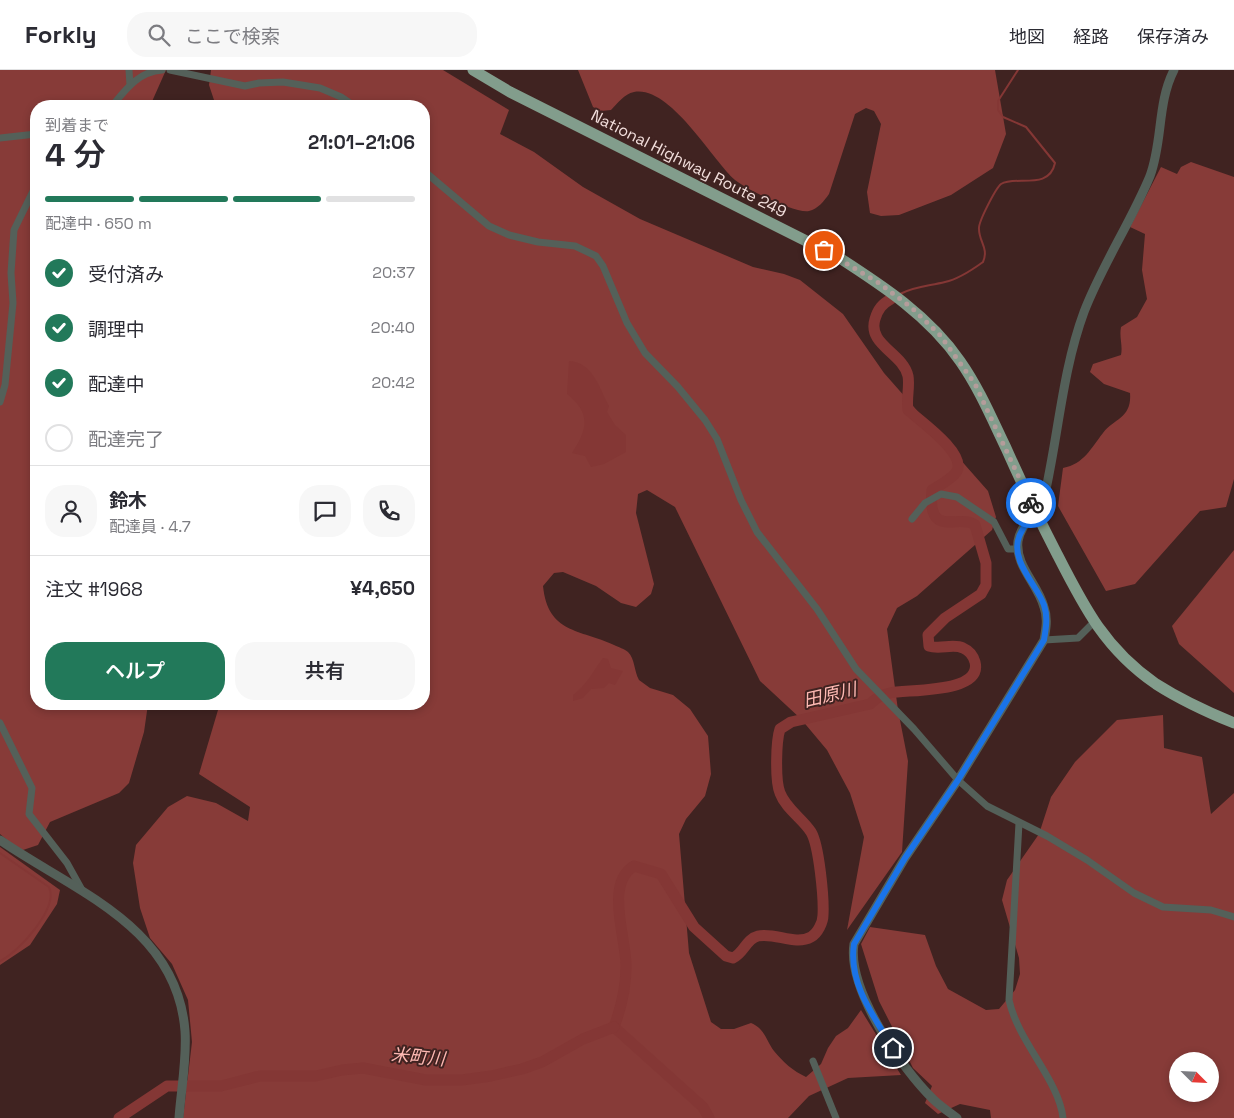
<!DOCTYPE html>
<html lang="ja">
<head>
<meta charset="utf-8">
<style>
	body { margin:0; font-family:"Space Grotesk","Noto Sans JP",sans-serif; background:#f7f7f7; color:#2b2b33; height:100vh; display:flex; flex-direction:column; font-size:19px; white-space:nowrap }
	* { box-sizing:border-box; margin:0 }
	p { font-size:16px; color:#7c7c81 }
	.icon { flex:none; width:28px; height:28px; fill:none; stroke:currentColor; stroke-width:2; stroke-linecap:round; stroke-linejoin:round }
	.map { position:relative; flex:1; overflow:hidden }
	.panel { position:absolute; left:30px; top:30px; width:400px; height:610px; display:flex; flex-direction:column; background:#fff; border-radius:20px; box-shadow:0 2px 8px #0003 }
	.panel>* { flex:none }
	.needle { width:32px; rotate:114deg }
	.tools { position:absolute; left:1169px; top:982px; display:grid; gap:10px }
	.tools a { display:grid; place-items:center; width:50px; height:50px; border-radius:50%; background:#fff; box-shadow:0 2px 8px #0003; font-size:25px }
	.pin { position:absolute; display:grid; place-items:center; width:42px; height:42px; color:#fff; margin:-21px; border:2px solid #fff; border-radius:50%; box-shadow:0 1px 5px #0007 }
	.courier { position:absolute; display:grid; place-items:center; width:50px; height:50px; margin:-25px; border:4px solid #1a73e8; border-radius:50%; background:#fff; color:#222; box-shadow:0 1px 6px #0007 }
	.head em { font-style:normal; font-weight:600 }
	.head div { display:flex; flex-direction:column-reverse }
	.head { display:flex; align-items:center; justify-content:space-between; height:85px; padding:0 15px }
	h1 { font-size:32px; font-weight:600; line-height:38px }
	.bar { display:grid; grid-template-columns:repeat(4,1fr); gap:8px 5px; align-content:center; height:60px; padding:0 15px }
	.bar i { height:6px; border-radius:4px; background:#e1e1e2 }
	.bar .current { background:#22795a }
	.bar p { grid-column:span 4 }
	.line { display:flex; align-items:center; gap:12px; padding:0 15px; border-top:1px solid #e1e1e2 }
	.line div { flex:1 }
	.round { display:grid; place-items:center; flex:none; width:52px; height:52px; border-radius:20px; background:#f7f7f7 }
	ol { padding:0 15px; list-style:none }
	li { display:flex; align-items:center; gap:15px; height:55px }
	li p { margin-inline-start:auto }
	li .icon { padding:5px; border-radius:50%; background:#22795a; color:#fff; stroke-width:4 }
	li:last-child { color:#7c7c81 }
	li i { width:28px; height:28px; border:2px solid #e1e1e2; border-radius:50% }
	.cta { display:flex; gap:10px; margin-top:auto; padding:10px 15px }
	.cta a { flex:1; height:58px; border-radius:20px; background:#22795a; color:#fff; font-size:20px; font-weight:600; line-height:58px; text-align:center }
	.cta a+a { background:#f7f7f7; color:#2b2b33 }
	header { display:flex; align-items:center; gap:30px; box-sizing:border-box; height:70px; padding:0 25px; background:#fff; border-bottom:1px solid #e1e1e2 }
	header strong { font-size:24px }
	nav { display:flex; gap:28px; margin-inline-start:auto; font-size:18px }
	.search { width:350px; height:45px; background:#f7f7f7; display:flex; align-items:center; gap:12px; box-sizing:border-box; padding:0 18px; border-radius:20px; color:#7c7c81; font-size:19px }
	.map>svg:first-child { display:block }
	.forest { fill:#873b38; fill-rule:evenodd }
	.water { fill:#843735 }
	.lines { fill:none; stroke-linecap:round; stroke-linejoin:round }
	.stream { stroke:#843735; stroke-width:2 }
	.river { stroke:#843735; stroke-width:11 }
	.minor { stroke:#546059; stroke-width:7 }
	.tertiary { stroke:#546059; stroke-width:9 }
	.trunk { stroke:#829d8c; stroke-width:11 }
	.done { stroke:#b49d9b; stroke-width:5; stroke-dasharray:0 9 }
	.route { stroke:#1a73e8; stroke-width:6 }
	.labels { text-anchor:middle; stroke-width:4; stroke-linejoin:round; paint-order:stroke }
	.street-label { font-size:16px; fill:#f2dedc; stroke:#402321 }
	.water-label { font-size:18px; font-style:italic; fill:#feb9b3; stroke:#402321 }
</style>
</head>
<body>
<header>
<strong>Forkly</strong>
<div class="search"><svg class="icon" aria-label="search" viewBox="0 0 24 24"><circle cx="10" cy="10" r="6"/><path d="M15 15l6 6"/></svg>ここで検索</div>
<nav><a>地図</a><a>経路</a><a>保存済み</a></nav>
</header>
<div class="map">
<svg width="1234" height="1048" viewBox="0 0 1234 1048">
	<rect width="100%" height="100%" fill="#402321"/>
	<g class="forest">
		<path d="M 0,0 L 166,0 L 150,36 L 36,36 L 36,634 L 148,634 L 144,662 L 129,713 L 119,723 L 50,752 L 38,775 L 20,781 L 0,764 Z"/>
		<path d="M 211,0 L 443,0 L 509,40 L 500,64 L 534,82 L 583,117 L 640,149 L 753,197 L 784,204 L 800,210 L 843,244 L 884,303 L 988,421 L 996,447 L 992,460 L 917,526 L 897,538 L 887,559 L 898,640 L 908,691 L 902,782 L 847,860 L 864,767 L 850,723 L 827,680 L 801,649 L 760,611 L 675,437 L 647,420 L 638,424 L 636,443 L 654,514 L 651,524 L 636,537 L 621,533 L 596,516 L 563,502 L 554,503 L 543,516 C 548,564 580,559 614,575 C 618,577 625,579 628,582 C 635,589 634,601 639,610 L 650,618 L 673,625 L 690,639 L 708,666 L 711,704 L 705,726 L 686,749 L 679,764 L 689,883 L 711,952 L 721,959 L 734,959 L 751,953 C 765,959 766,970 774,981 C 783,992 793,1001 806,1007 L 821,994 L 828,978 L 836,966 L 848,958 L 861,940 L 901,1005 L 848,1008 L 809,1026 L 788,1048 L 183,1048 L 192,972 L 188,930 L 172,894 L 150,868 L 140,838 L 133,793 L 136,775 L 168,737 L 187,726 L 216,733 L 248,751 L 250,737 L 199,704 L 218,640 L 210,634 L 424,634 L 424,36 L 216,36 L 209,15 Z"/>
		<path d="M 578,0 L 995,0 L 1006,64 L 993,98 L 951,125 L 899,145 L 881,146 L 870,143 L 867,122 L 881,54 L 874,41 L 866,38 L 855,44 L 829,124 C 824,131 818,139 809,141 C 796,144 746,119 735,110 C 713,91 670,15 634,22 C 624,24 618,33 611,40 L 601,41 L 593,37 Z"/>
		<path d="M 1191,92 L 1234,107 L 1234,409 L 1226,437 L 1200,441 L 1135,514 L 1106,521 L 1058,436 L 1063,398 C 1084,394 1091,378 1103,363 C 1115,348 1132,348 1130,323 L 1104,314 L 1090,302 L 1093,294 L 1121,285 C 1123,275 1119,268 1121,257 L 1137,247 L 1147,229 L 1142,200 L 1145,164 L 1130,157 L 1161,97 L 1177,104 L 1181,97 Z"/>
		<path d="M 1234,480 L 1234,623 L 1179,574 L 1172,556 Z"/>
		<path d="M 1163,645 L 1164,678 L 1202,687 L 1211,744 L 1234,723 L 1234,1048 L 991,1048 L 990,1040 L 960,1034 L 938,1044 L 925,1033 L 932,1016 L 913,998 L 879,931 L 861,874 L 870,857 L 925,865 L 936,896 L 948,919 L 986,940 L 999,939 L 1015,920 L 1020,904 L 1019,888 L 1002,830 L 1007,810 L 1039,764 L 1051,727 L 1075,692 L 1117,650 ZM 1178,991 L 1210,991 L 1210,1024 L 1178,1024 Z"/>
		<path d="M 0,777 L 60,820 L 57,834 L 30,875 L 0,895 Z"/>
	</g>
	<g class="water">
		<path d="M 569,291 C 593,292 599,318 609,336 L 607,342 L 615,355 L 626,365 L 626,382 L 604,394 L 591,397 L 585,386 L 572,383 C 588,359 591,343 567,324 Z"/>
		<path d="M 603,588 L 608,589 L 611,598 L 623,601 L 615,615 L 609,613 L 604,618 L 591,619 L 583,628 L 573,631 L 573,625 C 587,615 593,601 603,588 Z"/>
	</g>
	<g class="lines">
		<g class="stream">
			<path d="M 900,224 C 915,216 929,216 945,212 C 959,209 972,200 983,192 C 989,178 979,172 979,159 C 978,152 996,118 1001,114 C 1016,105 1049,121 1055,93 L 1026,57 L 1003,47 L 998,40 L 998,31 L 1018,0"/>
			<path d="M 0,783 L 49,817 C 59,838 18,883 0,891"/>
		</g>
		<g class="river">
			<path d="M 614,957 C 621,938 626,919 626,897 C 627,870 604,814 634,796 L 661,804 L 694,857 L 726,886 L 733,888 C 744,883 746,869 758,866 C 775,862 795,876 811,867 C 818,863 823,852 823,845 C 824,828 819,775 811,762 C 802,748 786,739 780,723 C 775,711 776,671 780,659 L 791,652 L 870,634 C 876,628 881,625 890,623 C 907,619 983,624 975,592 C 973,585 970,581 963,578 C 953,573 940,580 929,576 L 928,565 L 945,548 L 981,524 L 986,515 L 986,493 L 975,455 C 959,443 927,470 932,420 C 939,416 953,408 957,401 C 966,383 920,351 908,340 C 906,329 910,316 908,306 C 903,283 867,275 875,249 C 878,239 882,234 891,229"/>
			<path d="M 614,957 L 703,1037 L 709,1048"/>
			<path d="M 119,1048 L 167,1016 L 221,1016 L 260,1006 L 316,1006 L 342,1000 L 363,998 L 426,1010 L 462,1010 L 491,1006 L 522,999 L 542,992 L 583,969 L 614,957"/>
		</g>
		<g class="minor">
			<path d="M 129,0 L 130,15"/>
			<path d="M 170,0 L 245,16 L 259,13 L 283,12 L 320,18 L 341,27 L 354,36"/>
			<path d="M 112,36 C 126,19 138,2 162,0"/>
			<path d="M 0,68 L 36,64"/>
			<path d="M 424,101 L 489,156 L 509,165 L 538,172 L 575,176 L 596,186 L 603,196 L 627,253 L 645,283 L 678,317 L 705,350 L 717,369 L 741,430 L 757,462 L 817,539 L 856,599 L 914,659 L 958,710 L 987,736 L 1047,766 L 1087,790 L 1134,823 L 1163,837 L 1211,840 L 1234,847"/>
			<path d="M 0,332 L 5,315 L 13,233 L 11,203 L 14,160 L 36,115"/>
			<path d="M 912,449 L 925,433 L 941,424 L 957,427 L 994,452 L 1008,479 L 1018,479"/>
			<path d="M 1044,570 L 1078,568 L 1093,553"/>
			<path d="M 0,653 L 32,718 L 29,744 L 67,793 L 82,820"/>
			<path d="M 1019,753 L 1009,930 C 1018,972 1059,1010 1063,1048"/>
			<path d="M 813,991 L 836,1048"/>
		</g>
		<g class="tertiary">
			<path d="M 0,770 C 74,821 177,856 185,961 C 187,989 181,1020 179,1048"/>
			<path d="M 957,1048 C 949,1042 940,1036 933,1029 C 901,998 847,919 854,874 L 905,788 L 958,710 L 1044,570 C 1046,559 1048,548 1044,537 C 1038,514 1015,496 1018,471 C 1021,452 1042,438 1046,419 C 1059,359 1063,299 1084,242 C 1102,195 1131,152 1150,106 C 1163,71 1157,33 1174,0"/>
		</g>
		<path class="trunk" d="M 473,0 L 510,22 L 838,187 C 883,216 929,246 960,291 C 979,318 992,349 1006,378 C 1022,414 1039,449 1057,484 C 1084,537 1105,579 1156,614 C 1181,630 1207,642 1234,653"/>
	</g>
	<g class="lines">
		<path class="done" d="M 824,180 L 879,213 L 912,238 L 940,265 L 975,314 L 1031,433"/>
		<path class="route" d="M 893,978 C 874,947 848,913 854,874 L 905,788 L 958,710 L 1044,570 C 1046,558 1048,547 1044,535 C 1037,515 1010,491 1019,467 C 1022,458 1030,449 1035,440 L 1031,433"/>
	</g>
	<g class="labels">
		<g class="street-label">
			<text transform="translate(689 93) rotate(27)" y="6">National Highway Route 249</text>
		</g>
		<g class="water-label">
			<text transform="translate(830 625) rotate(-13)" y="6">田原川</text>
			<text transform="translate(418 987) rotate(5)" y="6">米町川</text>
		</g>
	</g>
</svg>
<div class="tools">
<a><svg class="needle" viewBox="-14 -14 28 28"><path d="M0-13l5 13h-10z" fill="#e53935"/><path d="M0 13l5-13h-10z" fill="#7c7c81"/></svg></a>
</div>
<div class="pin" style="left:824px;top:180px;background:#ea580c"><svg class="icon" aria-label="bag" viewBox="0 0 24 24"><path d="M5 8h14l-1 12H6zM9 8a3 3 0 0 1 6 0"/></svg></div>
<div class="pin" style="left:893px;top:978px;background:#1f2937"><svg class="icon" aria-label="home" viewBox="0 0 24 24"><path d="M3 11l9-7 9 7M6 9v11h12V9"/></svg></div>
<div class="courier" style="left:1031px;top:433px"><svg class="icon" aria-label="bike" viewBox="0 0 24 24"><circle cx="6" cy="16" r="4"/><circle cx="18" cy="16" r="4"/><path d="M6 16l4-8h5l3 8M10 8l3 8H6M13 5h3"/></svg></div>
<section class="panel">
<div class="head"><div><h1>4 分</h1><p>到着まで</p></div><em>21:01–21:06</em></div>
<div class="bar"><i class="current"></i><i class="current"></i><i class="current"></i><i></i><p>配達中 · 650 m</p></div>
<ol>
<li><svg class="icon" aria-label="check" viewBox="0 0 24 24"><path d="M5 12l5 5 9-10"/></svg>受付済み<p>20:37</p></li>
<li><svg class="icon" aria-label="check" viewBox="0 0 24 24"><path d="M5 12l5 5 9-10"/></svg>調理中<p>20:40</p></li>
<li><svg class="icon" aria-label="check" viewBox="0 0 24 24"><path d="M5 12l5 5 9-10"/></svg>配達中<p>20:42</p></li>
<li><i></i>配達完了</li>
</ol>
<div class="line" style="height:90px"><a class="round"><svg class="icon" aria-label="person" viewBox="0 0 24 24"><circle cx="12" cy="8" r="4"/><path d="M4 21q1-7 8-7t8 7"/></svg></a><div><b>鈴木</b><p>配達員 · 4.7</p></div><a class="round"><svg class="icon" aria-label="chat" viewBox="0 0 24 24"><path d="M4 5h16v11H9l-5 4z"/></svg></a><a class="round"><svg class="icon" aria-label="phone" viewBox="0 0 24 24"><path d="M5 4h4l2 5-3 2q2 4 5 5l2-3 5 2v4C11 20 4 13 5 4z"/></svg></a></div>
<div class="line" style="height:65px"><div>注文 #1968</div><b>¥4,650</b></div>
<div class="cta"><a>ヘルプ</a><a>共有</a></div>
</section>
</div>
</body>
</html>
